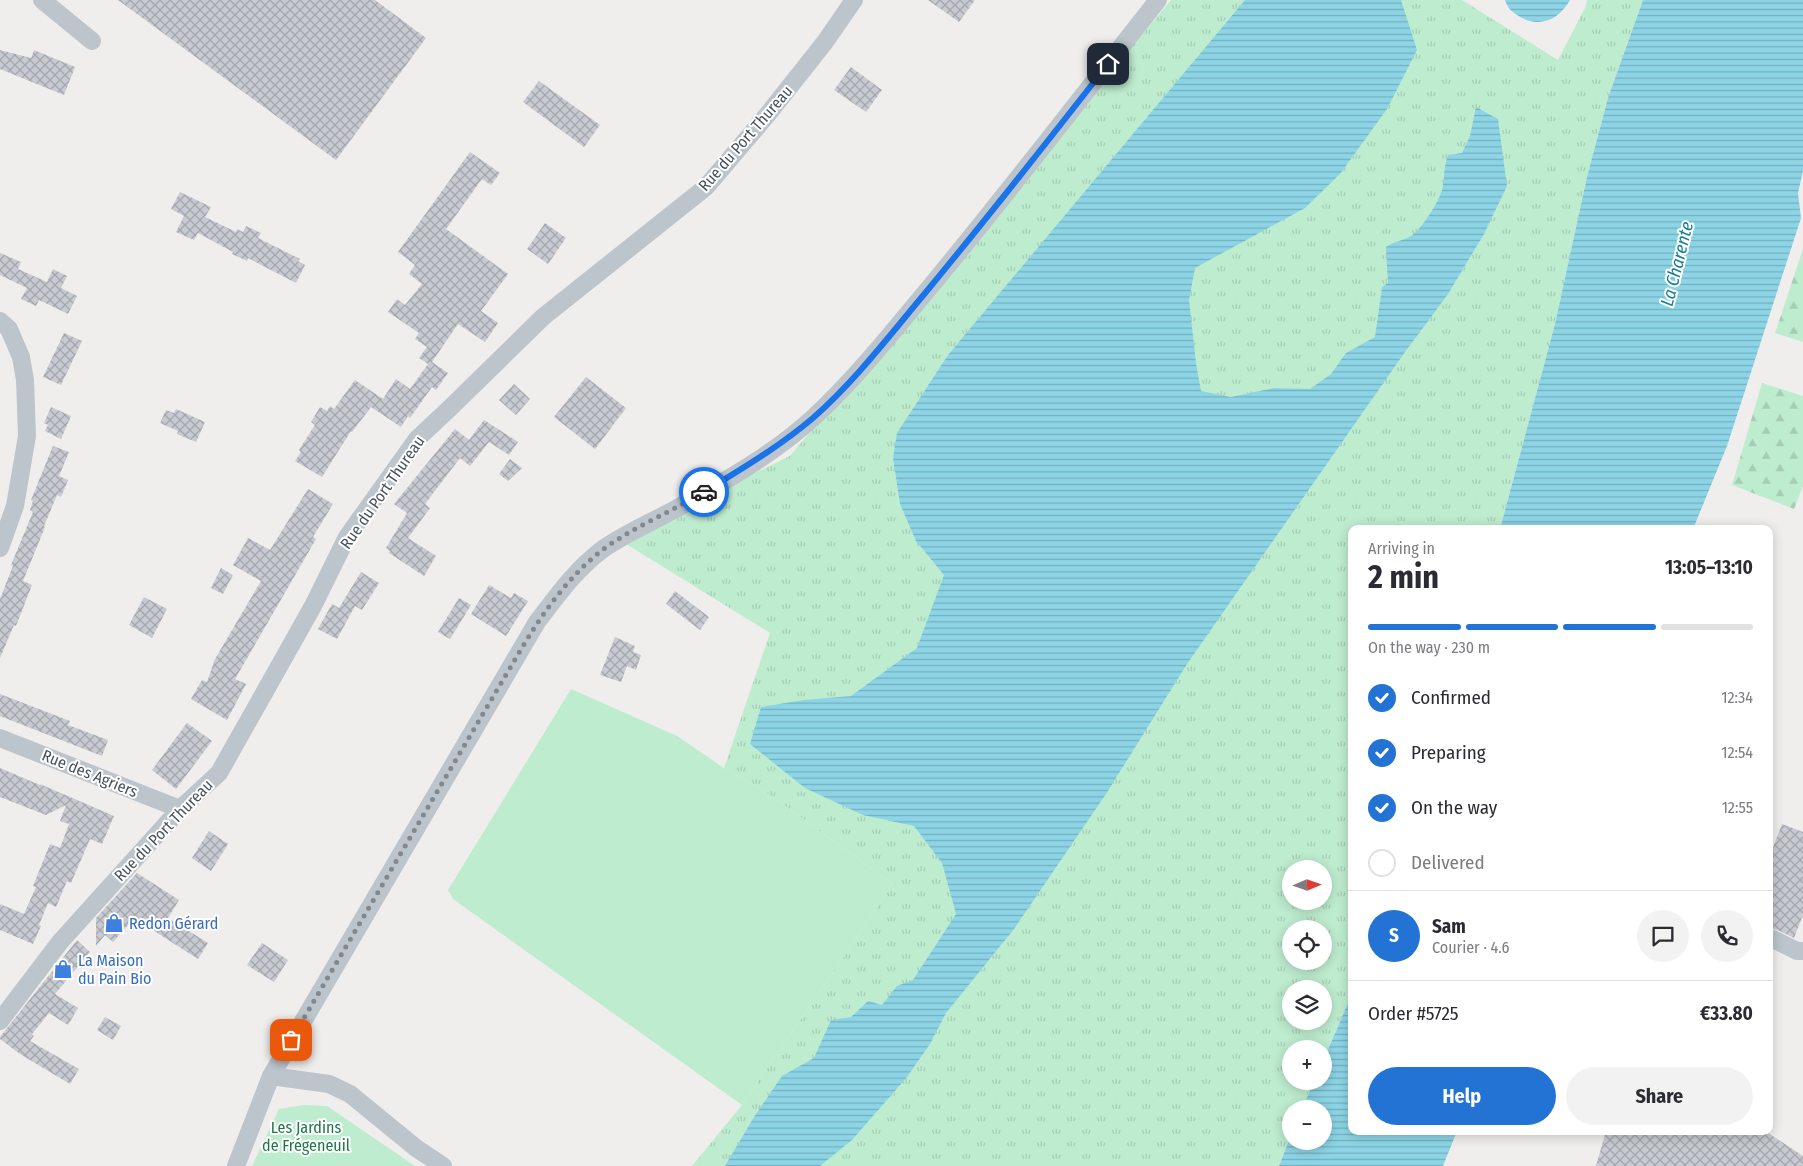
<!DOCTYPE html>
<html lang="en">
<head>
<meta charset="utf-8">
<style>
	body { margin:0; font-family:"Fira Sans Condensed",sans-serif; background:#f2f2f3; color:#2b2b33; height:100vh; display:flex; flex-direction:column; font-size:19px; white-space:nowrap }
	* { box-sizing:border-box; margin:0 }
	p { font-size:16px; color:#7c7c81 }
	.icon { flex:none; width:28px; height:28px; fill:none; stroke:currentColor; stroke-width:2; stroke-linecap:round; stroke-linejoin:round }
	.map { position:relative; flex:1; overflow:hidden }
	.sheet { position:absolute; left:1348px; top:525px; width:425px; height:610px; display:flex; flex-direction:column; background:#fff; border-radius:10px; box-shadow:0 2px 12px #0003 }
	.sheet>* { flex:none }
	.needle { width:32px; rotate:88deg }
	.controls { position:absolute; left:1282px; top:860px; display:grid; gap:10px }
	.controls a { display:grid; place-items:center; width:50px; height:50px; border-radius:50%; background:#fff; box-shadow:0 2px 12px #0003; font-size:25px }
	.pin { position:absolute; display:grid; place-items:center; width:42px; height:42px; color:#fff; margin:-21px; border-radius:10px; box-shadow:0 2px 8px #0006 }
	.courier { position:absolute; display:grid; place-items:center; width:50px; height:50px; margin:-25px; border:4px solid #1a73e8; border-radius:50%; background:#fff; color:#222; box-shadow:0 1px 6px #0007 }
	.overview em { font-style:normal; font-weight:700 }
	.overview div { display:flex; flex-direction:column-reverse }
	.overview { display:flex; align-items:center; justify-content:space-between; height:85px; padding:0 20px }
	h1 { font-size:32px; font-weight:700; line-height:38px }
	.bar { display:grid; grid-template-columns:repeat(4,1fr); gap:8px 5px; align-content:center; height:60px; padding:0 20px }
	.bar i { height:6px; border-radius:4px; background:#e1e1e2 }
	.bar .selected { background:#2373d5 }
	.bar p { grid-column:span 4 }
	.line { display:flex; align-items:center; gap:12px; padding:0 20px; border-top:1px solid #e1e1e2 }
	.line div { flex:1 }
	.round { display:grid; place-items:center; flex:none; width:52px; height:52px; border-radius:26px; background:#f2f2f3 }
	ol { padding:0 20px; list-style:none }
	li { display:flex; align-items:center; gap:15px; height:55px }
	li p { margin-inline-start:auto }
	li .icon { padding:5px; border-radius:50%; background:#2373d5; color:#fff; stroke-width:4 }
	li:last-child { color:#7c7c81 }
	li i { width:28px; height:28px; border:2px solid #e1e1e2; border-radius:50% }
	.cta { display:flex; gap:10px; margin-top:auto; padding:10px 20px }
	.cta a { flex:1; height:58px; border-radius:30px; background:#2373d5; color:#fff; font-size:20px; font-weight:700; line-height:58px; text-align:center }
	.cta a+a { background:#f2f2f3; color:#2b2b33 }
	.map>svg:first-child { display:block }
	.grass { fill:url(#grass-tufts); fill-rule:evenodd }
	.forest { fill:url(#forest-firs) }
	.garden { fill:#beeccf }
	.water { fill:url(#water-rules) }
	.building { fill:url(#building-cross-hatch) }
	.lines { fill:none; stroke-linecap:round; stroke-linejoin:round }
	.street { stroke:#bcc5cc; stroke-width:18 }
	.done { stroke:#82888d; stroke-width:5; stroke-dasharray:0 9 }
	.route { stroke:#1a73e8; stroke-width:6 }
	.labels { text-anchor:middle; stroke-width:4; stroke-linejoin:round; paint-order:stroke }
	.street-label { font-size:16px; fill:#47515a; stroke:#fff }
	.shop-label { font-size:16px; fill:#366cbe; stroke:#fff; text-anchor:start }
	.park-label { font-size:16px; fill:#1c7748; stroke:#fff }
	.water-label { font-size:18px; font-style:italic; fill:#147e98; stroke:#fff }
</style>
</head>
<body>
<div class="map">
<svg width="1803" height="1166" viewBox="0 0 1803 1166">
	<defs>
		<pattern id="grass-tufts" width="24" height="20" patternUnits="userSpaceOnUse" patternTransform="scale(1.25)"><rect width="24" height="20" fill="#beeccf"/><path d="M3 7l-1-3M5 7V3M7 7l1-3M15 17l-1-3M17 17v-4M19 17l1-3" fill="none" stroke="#a5ccb4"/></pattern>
		<pattern id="forest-firs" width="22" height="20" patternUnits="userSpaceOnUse" patternTransform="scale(1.25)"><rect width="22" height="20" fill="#beeccf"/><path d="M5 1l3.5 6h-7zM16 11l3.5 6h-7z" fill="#a5ccb4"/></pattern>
		<pattern id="water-rules" width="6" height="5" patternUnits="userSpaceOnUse" patternTransform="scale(1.25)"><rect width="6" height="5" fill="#8dd5e6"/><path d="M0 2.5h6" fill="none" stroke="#75afbd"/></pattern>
		<pattern id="building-cross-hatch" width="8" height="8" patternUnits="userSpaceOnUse" patternTransform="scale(1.25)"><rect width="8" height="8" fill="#c7cad0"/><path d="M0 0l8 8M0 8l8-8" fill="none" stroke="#a3a6ac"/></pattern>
	</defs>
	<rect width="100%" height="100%" fill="#f0eded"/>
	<path class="grass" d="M 1171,0 L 1462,0 L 1558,60 L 1585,8 L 1587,0 L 1643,0 L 1608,98 L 1587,177 L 1555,324 L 1500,529 L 1351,529 L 1351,996 L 1324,1059 L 1324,1049 L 1291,1049 L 1291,1081 L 1314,1081 L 1302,1109 L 1291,1109 L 1291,1135 L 1279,1166 L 692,1166 L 742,1105 L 893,884 L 763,790 L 724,768 L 770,633 L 618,539 L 790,456 ZM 1291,869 L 1324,869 L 1324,901 L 1291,901 ZM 1291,929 L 1324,929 L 1324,961 L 1291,961 ZM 1291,989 L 1324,989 L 1324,1021 L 1291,1021 Z"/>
	<g class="forest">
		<path d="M 1803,249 L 1803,342 L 1775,333 Z"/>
		<path d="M 1762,383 L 1803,396 L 1803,486 L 1794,509 L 1732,485 Z"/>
	</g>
	<g class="garden">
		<path d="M 571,689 L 677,736 L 724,768 L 763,790 L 893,884 L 742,1105 L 453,899 L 448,890 Z"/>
		<path d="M 304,1105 L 327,1106 L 415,1166 L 252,1166 L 279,1109 Z"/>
	</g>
	<g class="water">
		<path d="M 1245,0 L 1401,0 L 1417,50 L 1387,109 L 1340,174 L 1305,208 L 1195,268 L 1189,300 L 1196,363 L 1201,391 L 1231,397 L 1274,388 L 1310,389 L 1331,374 L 1346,353 L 1375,337 L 1382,287 L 1388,283 L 1386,247 C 1394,241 1403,241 1411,236 C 1422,229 1438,203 1442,190 C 1445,178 1443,169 1448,155 L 1462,153 L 1470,136 L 1476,107 L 1498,119 L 1507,186 L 1484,234 L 1448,294 L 1405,352 L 1187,664 L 1106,794 L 1014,929 L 946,1013 L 930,1044 L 907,1077 L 852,1140 L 820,1166 L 725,1166 L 754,1117 L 782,1076 L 814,1058 L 831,1020 L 851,1017 L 868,1001 L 882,1005 L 897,986 L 913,980 L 956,914 L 942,863 L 914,826 L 863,815 L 805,788 L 750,744 L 761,707 L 804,700 L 851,696 L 917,648 L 944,575 L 916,541 L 900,504 L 893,458 L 897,433 L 948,355 Z"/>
		<path d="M 1505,0 L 1570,0 C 1558,21 1538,29 1517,15 C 1510,10 1508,8 1505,0 Z"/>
		<path d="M 1643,0 L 1803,0 L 1803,171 L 1798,193 L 1801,218 L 1727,446 L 1693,529 L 1500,529 L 1555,324 L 1587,177 L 1608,98 Z"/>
		<path d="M 1351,996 L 1351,1131 L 1457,1131 L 1443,1166 L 1279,1166 L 1291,1135 L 1291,1141 L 1324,1141 L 1324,1109 L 1302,1109 L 1314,1081 L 1324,1081 L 1324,1059 Z"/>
	</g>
	<g class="building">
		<path d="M 118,0 L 375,0 L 426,38 L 336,160 Z"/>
		<path d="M 928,0 L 975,0 L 959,22 Z"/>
		<path d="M 0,50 L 31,58 L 34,50 L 75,67 L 64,95 L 0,69 Z"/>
		<path d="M 851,67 L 882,90 L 866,112 L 834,90 Z"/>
		<path d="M 539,81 L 600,125 L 584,147 L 523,102 Z"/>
		<path d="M 470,152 L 500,173 L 491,185 L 482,179 L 446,229 L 508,274 L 481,311 L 498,323 L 485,342 L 458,324 L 432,362 L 448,373 L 436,390 L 432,387 L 410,418 L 408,416 L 401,427 L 371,407 L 352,432 L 351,431 L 322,477 L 295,461 L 301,452 L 299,450 L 315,425 L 311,422 L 320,407 L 327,411 L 330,406 L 334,409 L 355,380 L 383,399 L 396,379 L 410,389 L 428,364 L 419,358 L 427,347 L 415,339 L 419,333 L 388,312 L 397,299 L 405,305 L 422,284 L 409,274 L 415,265 L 398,252 Z"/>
		<path d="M 180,192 L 211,207 L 205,217 L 236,232 L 237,229 L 243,232 L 246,226 L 261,233 L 258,238 L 300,259 L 298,261 L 305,265 L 296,283 L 248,258 L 247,261 L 232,254 L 233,252 L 198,233 L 194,240 L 176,232 L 184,216 L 171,209 Z"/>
		<path d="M 545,223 L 566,238 L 548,264 L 527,249 Z"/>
		<path d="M 0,253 L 21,262 L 18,269 L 47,282 L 53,269 L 67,276 L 61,288 L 77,296 L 68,314 L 39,300 L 36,306 L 21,299 L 27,288 L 0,275 Z"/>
		<path d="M 64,333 L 82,341 L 61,385 L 43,377 Z"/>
		<path d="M 586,377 L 626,408 L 595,449 L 554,417 Z"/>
		<path d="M 514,384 L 530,399 L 516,415 L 499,400 Z"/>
		<path d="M 51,407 L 71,416 L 61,439 L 45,431 L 48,425 L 44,423 Z"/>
		<path d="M 176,409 L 205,422 L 196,442 L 177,434 L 178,431 L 160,423 L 166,410 L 174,413 Z"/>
		<path d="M 484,420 L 518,442 L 509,455 L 489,442 L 470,466 L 460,458 L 425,504 L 430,508 L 408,538 L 436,556 L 424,576 L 389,553 L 390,551 L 386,548 L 407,513 L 394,504 L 455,429 L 469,440 Z"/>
		<path d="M 53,446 L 69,452 L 59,476 L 68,480 L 61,497 L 57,495 L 44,526 L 45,527 L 23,581 L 32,585 L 16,626 L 14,625 L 0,658 L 0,599 L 13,566 L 11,565 L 33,512 L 30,510 L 33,501 L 31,500 Z"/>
		<path d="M 510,459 L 522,468 L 508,481 L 499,474 Z"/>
		<path d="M 308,489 L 333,504 L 313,537 L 316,539 L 235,679 L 246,684 L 227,720 L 191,699 L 202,680 L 207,682 L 215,659 L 261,581 L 233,565 L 248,538 L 270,550 Z"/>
		<path d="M 221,568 L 233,575 L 223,594 L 211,588 Z"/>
		<path d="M 361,572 L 379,583 L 362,610 L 355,606 L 337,639 L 318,629 L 332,604 L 339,608 Z"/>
		<path d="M 489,585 L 511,598 L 514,593 L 528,601 L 506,636 L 471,614 Z"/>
		<path d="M 675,591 L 709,617 L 700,630 L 666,604 Z"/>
		<path d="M 144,597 L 167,609 L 152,638 L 129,625 Z"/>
		<path d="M 459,598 L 471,605 L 450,639 L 438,632 Z"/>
		<path d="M 615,637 L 635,646 L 633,652 L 641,655 L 636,670 L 627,666 L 621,682 L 600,675 Z"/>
		<path d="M 0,694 L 70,721 L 68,725 L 108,740 L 102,756 L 0,716 Z"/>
		<path d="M 187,723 L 212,741 L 176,789 L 152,770 Z"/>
		<path d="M 0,768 L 40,785 L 40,784 L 114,816 L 102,844 L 90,839 L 71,883 L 67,881 L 56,907 L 48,903 L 39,925 L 41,926 L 33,944 L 0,930 L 0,904 L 24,914 L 36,887 L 33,886 L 50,844 L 60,848 L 69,824 L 60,821 L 66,805 L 46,815 L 0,797 Z"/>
		<path d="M 1782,824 L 1803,832 L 1803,915 L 1794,938 L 1778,930 L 1769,928 L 1769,858 Z"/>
		<path d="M 209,831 L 228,844 L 211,871 L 192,858 Z"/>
		<path d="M 137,873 L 179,900 L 168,918 L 208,943 L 198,959 L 134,918 L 113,942 L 105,935 L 96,946 L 96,918 Z"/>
		<path d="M 77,940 L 90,952 L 55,994 L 78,1008 L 68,1025 L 49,1013 L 32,1034 L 34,1036 L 30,1041 L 79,1069 L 70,1084 L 20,1054 L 0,1039 L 0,1037 Z"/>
		<path d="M 262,943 L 288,960 L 274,982 L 247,965 Z"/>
		<path d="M 105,1017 L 121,1026 L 113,1040 L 97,1030 Z"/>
		<path d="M 1606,1131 L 1765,1131 L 1803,1156 L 1803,1166 L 1596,1166 Z"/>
	</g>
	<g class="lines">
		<g class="street">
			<path d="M 42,0 L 92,41"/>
			<path d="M 0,321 L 9,329 L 21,357 L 25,380 L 27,436 L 15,506 L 0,548"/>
			<path d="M 0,738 L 180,809"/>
			<path d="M 1773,939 L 1797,951 L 1803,951"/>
			<path d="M 0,1021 L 60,942 L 180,809 L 219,773 L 313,606 L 347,537 L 417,439 L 450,408 L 543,317 L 706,187 L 768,114 L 825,42 L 854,0"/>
			<path d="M 271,1076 L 329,1084 L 350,1094 L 416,1148 L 443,1166"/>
			<path d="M 236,1166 L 271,1076 L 537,622 C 557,596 576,569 603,549 C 627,532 655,521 681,506 C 727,480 775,453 814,417 C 857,377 893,331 930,287 C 1008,193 1082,96 1158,0"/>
		</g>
	</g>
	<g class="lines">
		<path class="done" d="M 291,1040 L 520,651 C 542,614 567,578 601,551 C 631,528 671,512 704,492"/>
		<path class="route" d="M 704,492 C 741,469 779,447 813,418 C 855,381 890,335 926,292 C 988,217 1048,141 1108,64"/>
	</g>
	<defs>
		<g id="shop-bare" transform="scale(1.5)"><path d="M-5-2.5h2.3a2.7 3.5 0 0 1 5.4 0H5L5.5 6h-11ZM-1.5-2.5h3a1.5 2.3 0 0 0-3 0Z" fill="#3f7fe0" stroke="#fff" stroke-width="2.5" paint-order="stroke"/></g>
	</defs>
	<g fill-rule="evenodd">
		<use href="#shop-bare" x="114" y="923"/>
		<use href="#shop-bare" x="63" y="969"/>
	</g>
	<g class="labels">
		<g class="street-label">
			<text transform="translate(745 138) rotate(-49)" y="6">Rue du Port Thureau</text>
			<text transform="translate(382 492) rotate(-55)" y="6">Rue du Port Thureau</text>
			<text transform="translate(90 773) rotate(22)" y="6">Rue des Agriers</text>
			<text transform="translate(163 830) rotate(-46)" y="6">Rue du Port Thureau</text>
		</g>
		<g class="shop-label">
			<text x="129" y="929">Redon Gérard</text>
			<text x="78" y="966">La Maison<tspan x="78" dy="18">du Pain Bio</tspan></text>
		</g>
		<g class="park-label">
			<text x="306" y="1133">Les Jardins<tspan x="306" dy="18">de Frégeneuil</tspan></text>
		</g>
		<g class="water-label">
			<text transform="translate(1677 264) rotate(-76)" y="6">La Charente</text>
		</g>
	</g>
</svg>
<div class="controls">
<a><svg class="needle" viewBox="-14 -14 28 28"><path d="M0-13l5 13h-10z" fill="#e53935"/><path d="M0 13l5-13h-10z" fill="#7c7c81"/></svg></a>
<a><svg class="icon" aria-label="locate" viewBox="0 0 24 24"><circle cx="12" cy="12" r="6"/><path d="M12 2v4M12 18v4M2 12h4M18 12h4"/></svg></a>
<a><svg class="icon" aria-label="layers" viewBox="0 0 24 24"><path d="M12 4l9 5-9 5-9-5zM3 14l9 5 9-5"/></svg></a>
<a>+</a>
<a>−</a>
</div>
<div class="pin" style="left:291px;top:1040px;background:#ea580c"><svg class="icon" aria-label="bag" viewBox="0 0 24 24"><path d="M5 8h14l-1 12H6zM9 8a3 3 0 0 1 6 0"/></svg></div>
<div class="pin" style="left:1108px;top:64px;background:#1f2937"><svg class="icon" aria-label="home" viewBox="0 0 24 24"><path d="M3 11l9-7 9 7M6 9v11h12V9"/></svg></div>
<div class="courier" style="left:704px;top:492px"><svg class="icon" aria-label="car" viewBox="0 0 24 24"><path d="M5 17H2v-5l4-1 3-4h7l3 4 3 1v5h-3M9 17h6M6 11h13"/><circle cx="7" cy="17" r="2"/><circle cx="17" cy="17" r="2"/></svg></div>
<section class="sheet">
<div class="overview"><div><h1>2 min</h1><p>Arriving in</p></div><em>13:05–13:10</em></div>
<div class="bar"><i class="selected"></i><i class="selected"></i><i class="selected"></i><i></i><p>On the way · 230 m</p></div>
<ol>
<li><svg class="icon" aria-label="check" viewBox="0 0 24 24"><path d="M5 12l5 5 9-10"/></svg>Confirmed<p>12:34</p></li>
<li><svg class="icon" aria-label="check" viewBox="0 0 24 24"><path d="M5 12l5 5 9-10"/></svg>Preparing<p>12:54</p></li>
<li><svg class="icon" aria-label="check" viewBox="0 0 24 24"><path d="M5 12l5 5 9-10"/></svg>On the way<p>12:55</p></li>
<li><i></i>Delivered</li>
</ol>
<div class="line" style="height:90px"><b class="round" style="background:#2373d5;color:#fff">S</b><div><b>Sam</b><p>Courier · 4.6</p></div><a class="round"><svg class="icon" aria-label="chat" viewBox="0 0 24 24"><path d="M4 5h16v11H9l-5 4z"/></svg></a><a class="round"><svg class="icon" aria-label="phone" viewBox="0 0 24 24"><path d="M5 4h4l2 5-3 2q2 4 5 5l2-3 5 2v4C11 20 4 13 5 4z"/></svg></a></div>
<div class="line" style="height:65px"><div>Order #5725</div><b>€33.80</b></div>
<div class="cta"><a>Help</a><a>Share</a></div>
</section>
</div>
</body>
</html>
